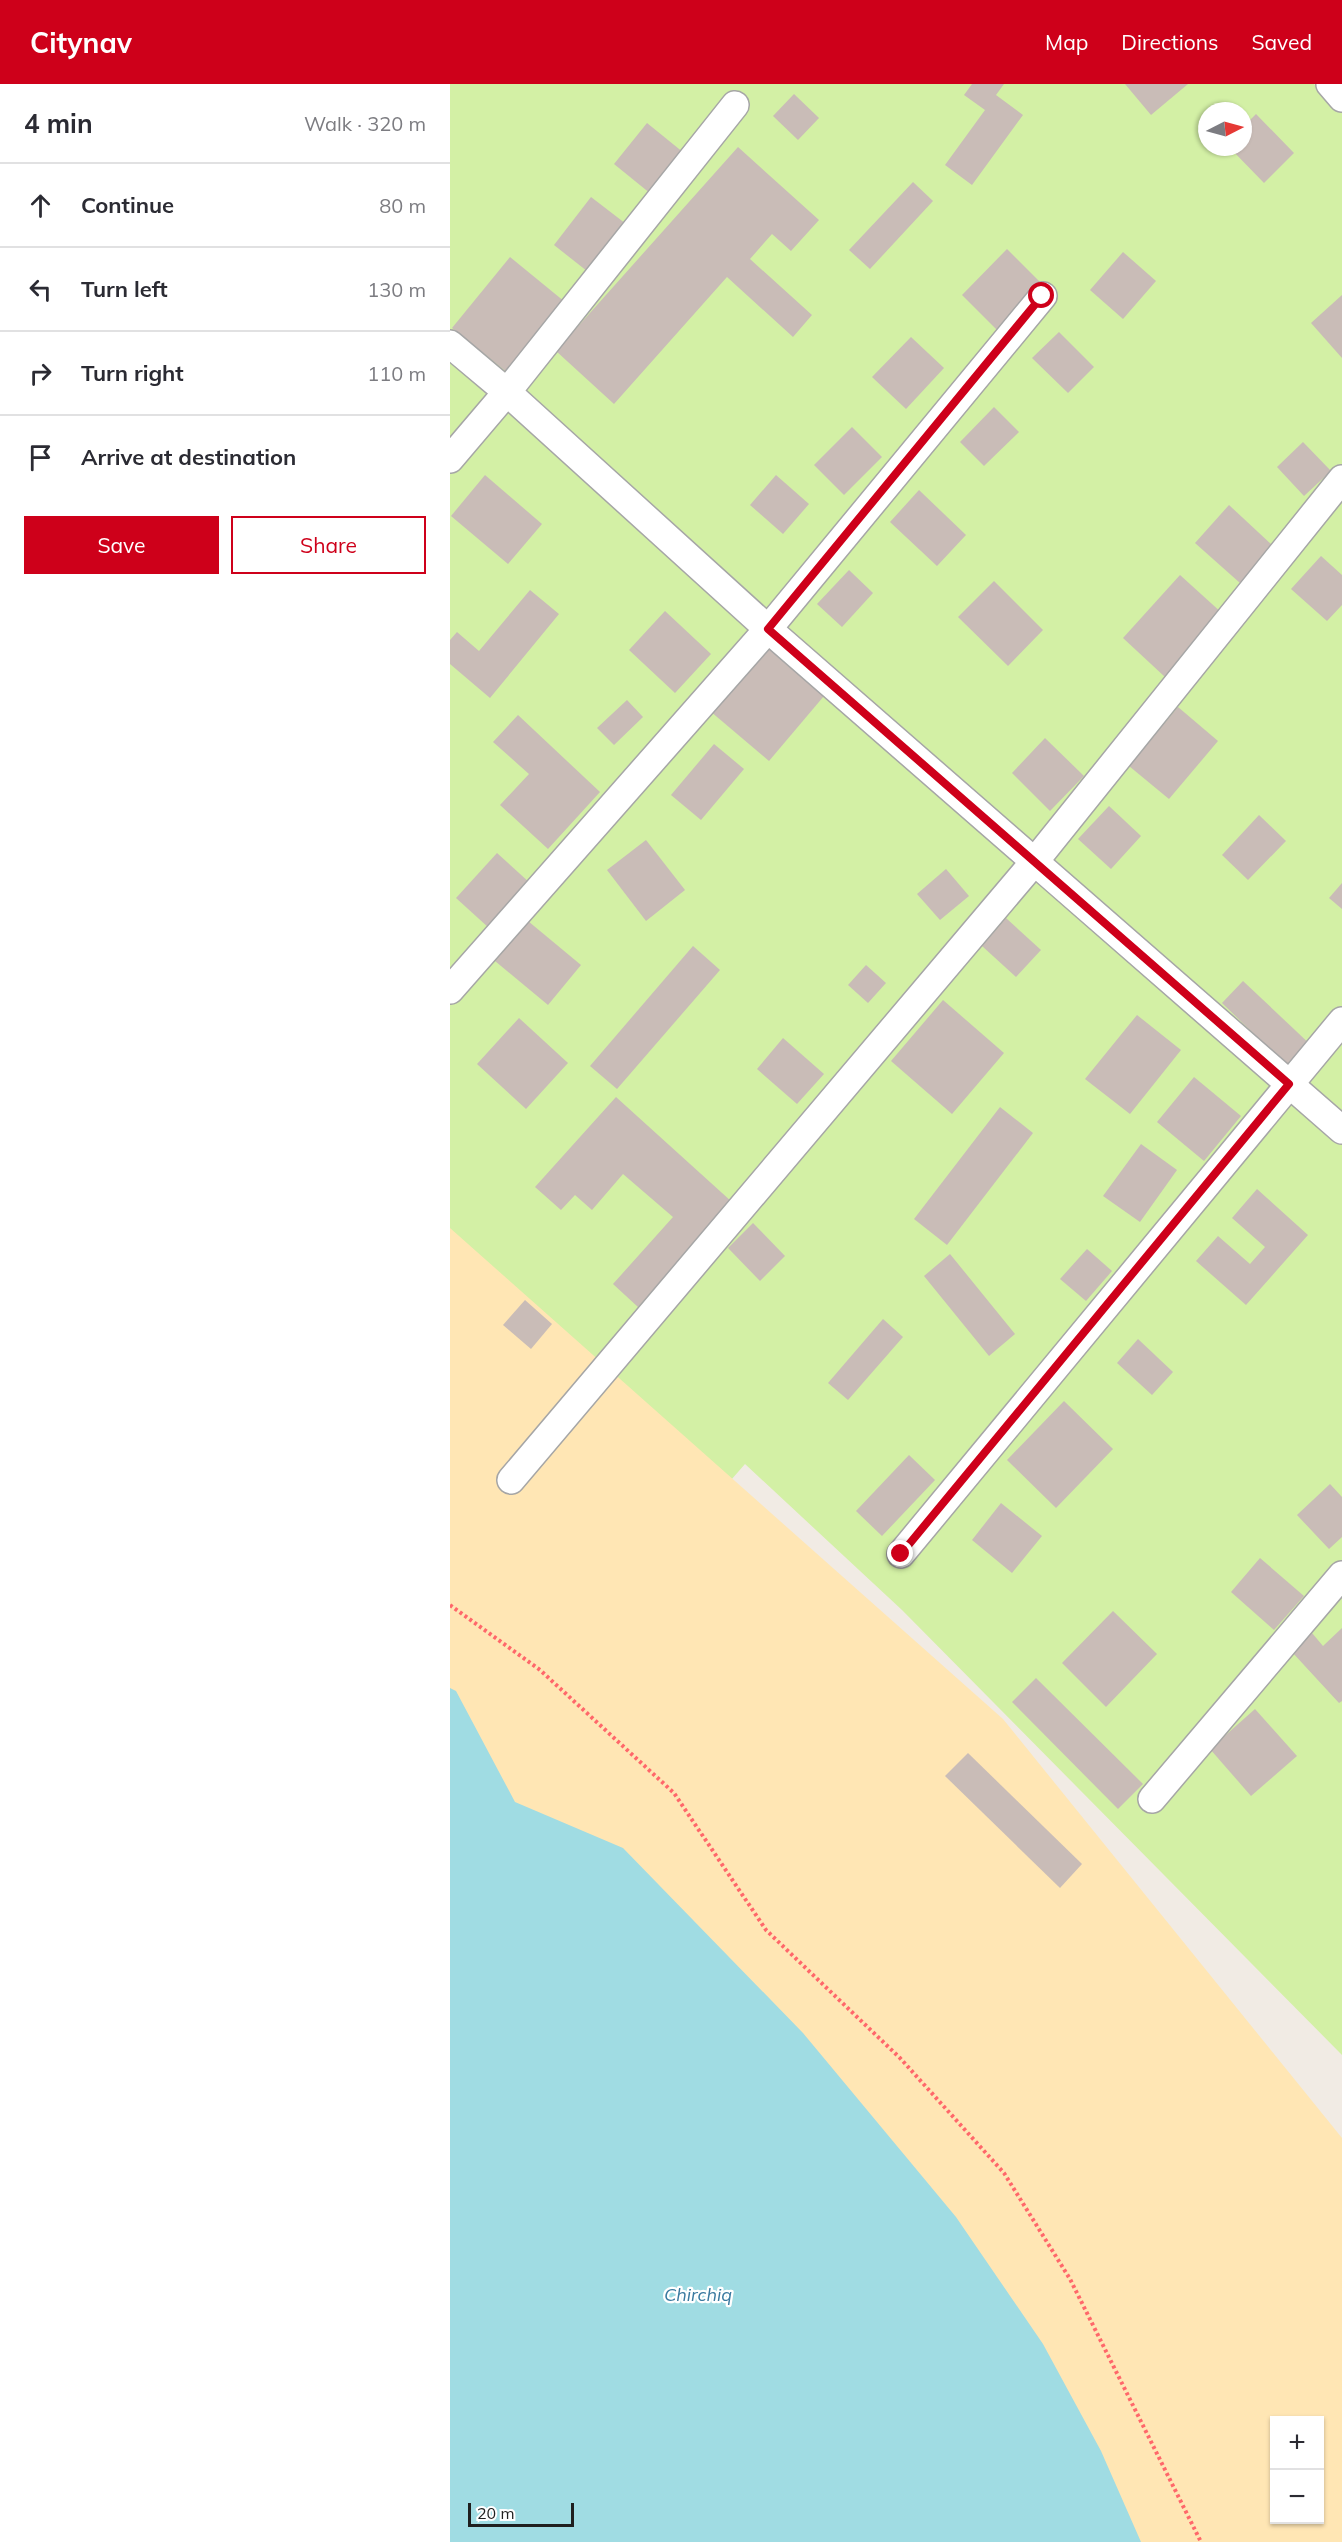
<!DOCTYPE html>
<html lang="en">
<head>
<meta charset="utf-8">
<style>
	:root { --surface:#fff; --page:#f2f2f3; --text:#2b2b33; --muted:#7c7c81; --line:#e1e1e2; --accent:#ce001a }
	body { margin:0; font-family:Mulish,sans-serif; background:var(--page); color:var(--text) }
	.controls { position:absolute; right:18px; bottom:18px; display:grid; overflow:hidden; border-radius:0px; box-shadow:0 2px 4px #0004 }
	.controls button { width:54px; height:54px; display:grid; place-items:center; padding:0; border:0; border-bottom:2px solid var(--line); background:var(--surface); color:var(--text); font:30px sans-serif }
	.compass { position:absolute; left:748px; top:18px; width:54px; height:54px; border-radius:50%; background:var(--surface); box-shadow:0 2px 4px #0004; rotate:84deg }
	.scale { position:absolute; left:18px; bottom:15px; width:106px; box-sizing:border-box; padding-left:6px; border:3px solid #1f1f1f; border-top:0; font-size:16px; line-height:21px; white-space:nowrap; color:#1f1f1f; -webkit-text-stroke:4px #fff; paint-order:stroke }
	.stop { position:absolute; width:18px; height:18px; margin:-14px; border:4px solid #ce001a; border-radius:50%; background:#fff }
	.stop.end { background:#ce001a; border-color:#fff; box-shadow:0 2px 6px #0008 }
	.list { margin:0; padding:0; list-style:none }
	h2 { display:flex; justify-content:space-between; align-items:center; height:78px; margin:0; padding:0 24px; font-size:26px }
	h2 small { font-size:20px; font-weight:400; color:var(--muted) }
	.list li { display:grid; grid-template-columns:39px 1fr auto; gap:18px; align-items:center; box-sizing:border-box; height:84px; padding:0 24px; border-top:2px solid var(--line) }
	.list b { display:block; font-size:22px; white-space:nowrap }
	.list em { font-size:20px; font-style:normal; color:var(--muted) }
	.actions { display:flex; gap:12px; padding:18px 24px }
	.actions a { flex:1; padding:14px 0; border:2px solid var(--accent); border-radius:0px; text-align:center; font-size:21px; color:var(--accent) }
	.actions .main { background:var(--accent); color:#fff }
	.icon { flex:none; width:33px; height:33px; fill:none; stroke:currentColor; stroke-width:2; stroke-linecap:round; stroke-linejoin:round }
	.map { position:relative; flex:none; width:892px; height:2458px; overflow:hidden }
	header { display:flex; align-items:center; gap:36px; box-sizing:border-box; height:84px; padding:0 30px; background:var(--accent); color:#fff }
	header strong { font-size:28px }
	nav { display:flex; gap:33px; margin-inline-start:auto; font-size:21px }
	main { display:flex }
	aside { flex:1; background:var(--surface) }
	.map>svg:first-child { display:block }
	.grass { fill:#d3f0a5; fill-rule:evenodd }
	.sand { fill:#ffe6b4; fill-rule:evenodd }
	.water { fill:#a0dce3 }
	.building { fill:#c9bcb7 }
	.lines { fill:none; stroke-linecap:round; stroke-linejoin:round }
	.street-casing { stroke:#a6a6a6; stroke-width:30 }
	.path { stroke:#ff676a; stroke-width:4; stroke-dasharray:3 3; stroke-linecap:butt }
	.street { stroke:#fff; stroke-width:27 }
	.route { stroke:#ce001a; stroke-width:8 }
	.labels { text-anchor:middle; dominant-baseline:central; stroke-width:4.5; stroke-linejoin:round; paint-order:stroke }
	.water-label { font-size:18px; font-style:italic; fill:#3a7aa0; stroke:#fff }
</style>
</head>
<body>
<header>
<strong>Citynav</strong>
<nav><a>Map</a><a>Directions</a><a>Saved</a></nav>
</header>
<main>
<aside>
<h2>4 min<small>Walk · 320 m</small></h2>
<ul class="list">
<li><svg class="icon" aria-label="ahead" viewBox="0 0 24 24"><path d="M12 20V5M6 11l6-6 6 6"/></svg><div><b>Continue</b></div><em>80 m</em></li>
<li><svg class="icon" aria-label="left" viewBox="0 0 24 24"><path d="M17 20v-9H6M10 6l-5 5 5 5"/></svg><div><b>Turn left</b></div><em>130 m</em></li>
<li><svg class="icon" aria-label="right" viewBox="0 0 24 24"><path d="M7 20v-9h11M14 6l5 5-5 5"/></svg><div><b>Turn right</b></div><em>110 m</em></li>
<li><svg class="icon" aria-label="arrive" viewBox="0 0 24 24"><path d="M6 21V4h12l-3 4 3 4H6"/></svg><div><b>Arrive at destination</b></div></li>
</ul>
<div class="actions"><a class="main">Save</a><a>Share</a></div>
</aside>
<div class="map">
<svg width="892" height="2458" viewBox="0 0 892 2458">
	<rect width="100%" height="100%" fill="#f1ebe4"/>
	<path class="grass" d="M0 0H864L892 28V1971L452 1526 295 1380 247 1435 0 1388ZM757 27H793V63H757Z"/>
	<path class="sand" d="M0 1144 553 1635 892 2054V2458H0ZM824 2336H870V2436H824Z"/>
	<path class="water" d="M0 1604 6 1607 65 1718 173 1764 353 1949 506 2133 593 2260 651 2367 691 2458H0Z"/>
	<g class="building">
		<path d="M522 0H554L546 11 573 31 522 101 495 81 535 26 514 11Z"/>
		<path d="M675 0H738L701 31Z"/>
		<path d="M344 10 369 34 348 56 323 32Z"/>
		<path d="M806 30 844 69 814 99 779 63H793V43Z"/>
		<path d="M197 39 234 69 201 110 164 80Z"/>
		<path d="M288 63 369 136 341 167 322 150 300 175 362 231 343 253 277 193 164 320 106 267Z"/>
		<path d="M463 98 483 117 420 185 399 166Z"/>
		<path d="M141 113 180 143 142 191 104 161Z"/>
		<path d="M557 165 592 200 547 246 512 211Z"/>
		<path d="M673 168 706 197 673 235 640 206Z"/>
		<path d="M60 173 115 218 58 289 2 244Z"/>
		<path d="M892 211V274L861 239Z"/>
		<path d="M609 248 644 283 618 309 582 274Z"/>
		<path d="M461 253 494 284 456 325 422 293Z"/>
		<path d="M544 323 569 348 534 382 510 358Z"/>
		<path d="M402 343 432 373 394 411 364 381Z"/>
		<path d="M853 358 881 387 854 412 827 383Z"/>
		<path d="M35 391 92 440 58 480 1 432Z"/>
		<path d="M326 391 359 420 333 450 300 421Z"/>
		<path d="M469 406 516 451 487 482 440 438Z"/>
		<path d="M779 421 823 462 790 499 745 459Z"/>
		<path d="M871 472 892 491V521L877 537 841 505Z"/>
		<path d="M399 486 423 509 392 543 367 520Z"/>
		<path d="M730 491 773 530 715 593 673 554Z"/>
		<path d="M544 497 593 546 558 582 508 533Z"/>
		<path d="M80 506 109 530 40 614 0 580V556L7 548 29 567Z"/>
		<path d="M215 527 261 570 225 609 179 566Z"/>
		<path d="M315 561 374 612 319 677 260 627Z"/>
		<path d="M177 616 193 633 164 661 147 644Z"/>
		<path d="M728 623 768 657 719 715 679 682Z"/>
		<path d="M68 631 150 708 98 765 50 721 79 690 43 658Z"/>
		<path d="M595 654 634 692 600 727 562 689Z"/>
		<path d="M264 660 294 685 251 736 221 711Z"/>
		<path d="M659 722 691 752 661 785 628 755Z"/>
		<path d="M809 731 836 757 798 796 772 771Z"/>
		<path d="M196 756 235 806 196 837 157 786Z"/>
		<path d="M47 769 80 799 39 844 6 814Z"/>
		<path d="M496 785 519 812 490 836 467 810Z"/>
		<path d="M892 799V825L879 814Z"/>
		<path d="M556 834 591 866 566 893 532 862Z"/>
		<path d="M78 837 131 881 98 921 45 877Z"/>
		<path d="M243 862 270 886 167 1005 140 982Z"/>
		<path d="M416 881 436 899 418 919 398 901Z"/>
		<path d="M793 897 864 964 842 987 772 919Z"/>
		<path d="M493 916 554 969 502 1030 441 977Z"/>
		<path d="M687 931 731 966 680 1030 635 995Z"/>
		<path d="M69 934 118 979 76 1025 27 980Z"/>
		<path d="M333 954 374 990 347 1020 307 985Z"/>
		<path d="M744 993 791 1032 754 1077 707 1038Z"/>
		<path d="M166 1013 282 1118 188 1223 163 1200 223 1133 173 1090 142 1126 125 1111 111 1126 85 1103Z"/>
		<path d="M550 1023 583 1049 497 1161 464 1135Z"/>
		<path d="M691 1060 727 1086 690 1138 653 1112Z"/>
		<path d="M807 1105 858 1151 796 1221 746 1177 768 1152 800 1180 815 1163 782 1134Z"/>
		<path d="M303 1139 335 1172 310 1197 278 1164Z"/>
		<path d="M637 1165 662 1187 636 1217 610 1195Z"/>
		<path d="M500 1170 565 1250 539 1272 474 1192Z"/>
		<path d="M75 1216 102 1240 81 1265 53 1241Z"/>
		<path d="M433 1235 453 1253 398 1316 378 1299Z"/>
		<path d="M688 1255 723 1288 702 1311 667 1279Z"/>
		<path d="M614 1317 663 1365 606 1424 557 1376Z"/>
		<path d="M459 1371 485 1396 432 1452 406 1427Z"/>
		<path d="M880 1400 892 1413V1453L879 1465 847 1431Z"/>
		<path d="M551 1419 592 1452 562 1489 522 1456Z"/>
		<path d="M810 1474 854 1512 824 1546 781 1508Z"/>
		<path d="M663 1527 707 1570 656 1623 612 1579Z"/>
		<path d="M892 1544V1617L889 1619 842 1568 862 1549 873 1562Z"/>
		<path d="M586 1594 693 1700 668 1725 562 1618Z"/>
		<path d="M805 1625 847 1672 801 1712 760 1665Z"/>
		<path d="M518 1669 632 1780 610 1804 495 1692Z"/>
	</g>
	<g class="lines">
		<defs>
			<g id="street">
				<path d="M880 0 892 14"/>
				<path d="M0 260 57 308 318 545 892 1046"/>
				<path d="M0 375 57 308 285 21"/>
				<path d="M0 906 318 545 593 212"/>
				<path d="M61 1396 585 777 892 395"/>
				<path d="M451 1470 892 937"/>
				<path d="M702 1715 892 1491"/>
			</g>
		</defs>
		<use href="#street" class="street-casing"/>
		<path class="path" d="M0 1521 90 1586 224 1709 316 1846 450 1974 554 2089 620 2195 751 2458"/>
		<use href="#street" class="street"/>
	</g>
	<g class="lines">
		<path class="route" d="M451 1470 839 1000 318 545 592 212"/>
	</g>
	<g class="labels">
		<g class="water-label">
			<text x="248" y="2210">Chirchiq</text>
		</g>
	</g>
</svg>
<div class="controls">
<button>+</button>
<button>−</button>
</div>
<svg class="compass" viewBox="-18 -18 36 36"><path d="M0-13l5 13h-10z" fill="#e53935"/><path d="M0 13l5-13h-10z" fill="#7c7c81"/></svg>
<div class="scale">20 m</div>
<div class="stop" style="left:592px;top:212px"></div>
<div class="stop end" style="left:451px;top:1470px"></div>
</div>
</main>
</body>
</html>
